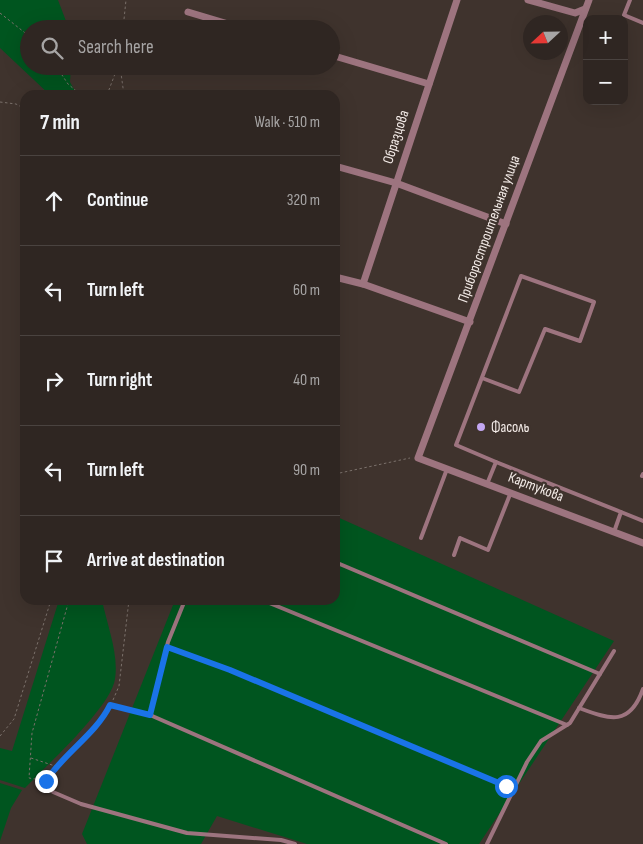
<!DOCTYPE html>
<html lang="en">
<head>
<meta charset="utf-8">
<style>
	:root { --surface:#2f2622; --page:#3b322f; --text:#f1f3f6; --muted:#a7a5a5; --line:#4a4340 }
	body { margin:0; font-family:"Sofia Sans Condensed",sans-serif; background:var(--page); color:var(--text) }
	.controls { position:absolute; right:15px; top:15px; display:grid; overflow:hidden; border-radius:10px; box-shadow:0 5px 20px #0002 }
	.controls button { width:45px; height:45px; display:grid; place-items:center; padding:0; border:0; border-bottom:1px solid var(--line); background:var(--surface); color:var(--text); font:25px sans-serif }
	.compass { position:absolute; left:523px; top:15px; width:45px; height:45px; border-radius:50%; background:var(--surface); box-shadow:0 5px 20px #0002; rotate:248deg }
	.stop { position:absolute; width:15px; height:15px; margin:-11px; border:4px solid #1a73e8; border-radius:50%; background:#fff }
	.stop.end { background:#1a73e8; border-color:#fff; box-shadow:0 1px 5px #0008 }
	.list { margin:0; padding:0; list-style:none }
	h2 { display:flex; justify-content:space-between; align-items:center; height:65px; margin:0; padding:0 20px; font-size:21px }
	h2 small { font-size:16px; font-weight:400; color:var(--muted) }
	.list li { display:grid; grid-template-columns:32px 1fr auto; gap:15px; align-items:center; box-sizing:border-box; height:90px; padding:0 20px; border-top:1px solid var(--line) }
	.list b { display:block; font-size:19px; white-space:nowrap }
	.list em { font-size:16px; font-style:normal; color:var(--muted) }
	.icon { flex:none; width:28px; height:28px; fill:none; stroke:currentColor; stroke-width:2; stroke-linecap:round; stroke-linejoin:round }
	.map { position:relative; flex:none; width:643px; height:844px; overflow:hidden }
	.search { position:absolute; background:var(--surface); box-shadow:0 5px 20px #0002; left:20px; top:20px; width:320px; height:55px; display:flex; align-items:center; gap:12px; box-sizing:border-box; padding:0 18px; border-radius:28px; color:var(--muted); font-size:19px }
	.panel { position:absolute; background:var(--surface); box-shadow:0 5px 20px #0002; left:20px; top:90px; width:320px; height:515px; border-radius:15px }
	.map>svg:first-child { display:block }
	.green { fill:#00551f }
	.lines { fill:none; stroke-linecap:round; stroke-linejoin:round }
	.path { stroke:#7b716b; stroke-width:1; stroke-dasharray:2.5 2.5; stroke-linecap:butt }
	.service { stroke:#9d747f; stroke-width:4 }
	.minor { stroke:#9d747f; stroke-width:7 }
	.route { stroke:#1a73e8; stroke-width:6 }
	.poi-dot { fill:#c3a7f2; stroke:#3f332d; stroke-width:2 }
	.labels { text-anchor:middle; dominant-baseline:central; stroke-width:4.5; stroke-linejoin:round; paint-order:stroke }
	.street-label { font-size:15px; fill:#f4ece8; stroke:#3f332d }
	.poi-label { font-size:15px; fill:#f4ece8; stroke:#3f332d; text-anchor:start }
</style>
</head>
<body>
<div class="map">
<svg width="643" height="844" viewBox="0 0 643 844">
	<rect width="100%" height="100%" fill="#3f332d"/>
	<g class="green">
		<path d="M0 0H58L69 29H29V66H71L70 82 77 95H50L0 48Z"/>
		<path d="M335 516 614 641 479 844H307L217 816 201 844H87L82 834 175 600H335Z"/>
		<path d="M59 600H102C107 625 119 654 115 679 111 707 47 765 25 788L0 780V748L12 751Z"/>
		<path d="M0 783 22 790 11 808 0 841Z"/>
	</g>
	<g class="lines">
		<g class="path">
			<path d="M0 13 29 36"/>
			<path d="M123 29 126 0"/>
			<path d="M56 66 68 84 81 95"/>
			<path d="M120 66 124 95"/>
			<path d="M107 95 118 66"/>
			<path d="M0 102 16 104 25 109"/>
			<path d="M335 474 410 458"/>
			<path d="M113 700 119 686 129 600"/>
			<path d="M0 736 14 719 51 600"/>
			<path d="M31 758 55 766"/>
			<path d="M50 776 56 766 105 716 108 710"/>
			<path d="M41 780 29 778 32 733 69 600"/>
		</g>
		<g class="service">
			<path d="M630 0 624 15 643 23"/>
			<path d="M482 378 519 392 545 329 580 341 594 302 521 276 456 445 496 462 487 484"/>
			<path d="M496 462 621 512 614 532"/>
			<path d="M642 476 643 474"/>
			<path d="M621 512 643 521"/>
			<path d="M421 538 447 469"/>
			<path d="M454 555 460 538 488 550 511 492"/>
			<path d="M335 562 600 674"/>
			<path d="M262 600 567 725"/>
			<path d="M167 647 230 670 513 789"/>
			<path d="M110 705 150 715 168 642 185 600"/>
			<path d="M579 708C611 720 630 726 643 689"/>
			<path d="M150 715 446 844"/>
			<path d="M46 781 53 792 81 804 187 833 281 840 295 844"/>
			<path d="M487 844 527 762 541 741 570 723 614 651"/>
		</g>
		<g class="minor">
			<path d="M528 0 575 13 585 9"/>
			<path d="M589 0 418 458 643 543"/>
			<path d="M188 12 245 29"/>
			<path d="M331 55 429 84"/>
			<path d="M335 166 396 183 506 224"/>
			<path d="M335 277 363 284 470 322"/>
			<path d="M363 284 457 0"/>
		</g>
	</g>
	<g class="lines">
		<path class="route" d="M46 781C64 753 96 734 110 705L150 715 167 647 230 670 506 786"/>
	</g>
	<circle class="poi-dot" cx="481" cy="427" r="5"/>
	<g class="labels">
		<g class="street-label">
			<text transform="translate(396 137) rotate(-72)">Образцова</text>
			<text transform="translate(489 229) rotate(-70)">Приборостроительная улица</text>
			<text transform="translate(536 487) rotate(21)">Картукова</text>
		</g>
		<g class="poi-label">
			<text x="491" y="427">Фасоль</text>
		</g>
	</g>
</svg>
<div class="controls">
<button>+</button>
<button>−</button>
</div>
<svg class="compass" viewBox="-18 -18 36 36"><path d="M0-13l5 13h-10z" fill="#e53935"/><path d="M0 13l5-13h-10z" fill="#a7a5a5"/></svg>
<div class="stop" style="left:506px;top:786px"></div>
<div class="stop end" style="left:46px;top:781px"></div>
<div class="search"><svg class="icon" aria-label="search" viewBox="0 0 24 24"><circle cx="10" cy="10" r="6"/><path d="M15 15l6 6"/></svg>Search here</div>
<section class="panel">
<h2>7 min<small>Walk · 510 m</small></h2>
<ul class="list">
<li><svg class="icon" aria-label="ahead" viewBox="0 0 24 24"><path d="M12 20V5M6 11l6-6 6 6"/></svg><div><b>Continue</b></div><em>320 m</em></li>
<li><svg class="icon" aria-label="left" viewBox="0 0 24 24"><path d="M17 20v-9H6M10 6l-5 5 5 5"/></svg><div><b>Turn left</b></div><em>60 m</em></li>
<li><svg class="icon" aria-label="right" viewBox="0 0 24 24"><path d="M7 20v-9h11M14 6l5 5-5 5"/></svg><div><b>Turn right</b></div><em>40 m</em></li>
<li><svg class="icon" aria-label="left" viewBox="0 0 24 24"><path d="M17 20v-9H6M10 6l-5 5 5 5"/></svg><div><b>Turn left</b></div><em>90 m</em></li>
<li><svg class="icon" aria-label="arrive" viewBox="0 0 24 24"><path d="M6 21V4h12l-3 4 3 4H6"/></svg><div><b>Arrive at destination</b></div></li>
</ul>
</section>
</div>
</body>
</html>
